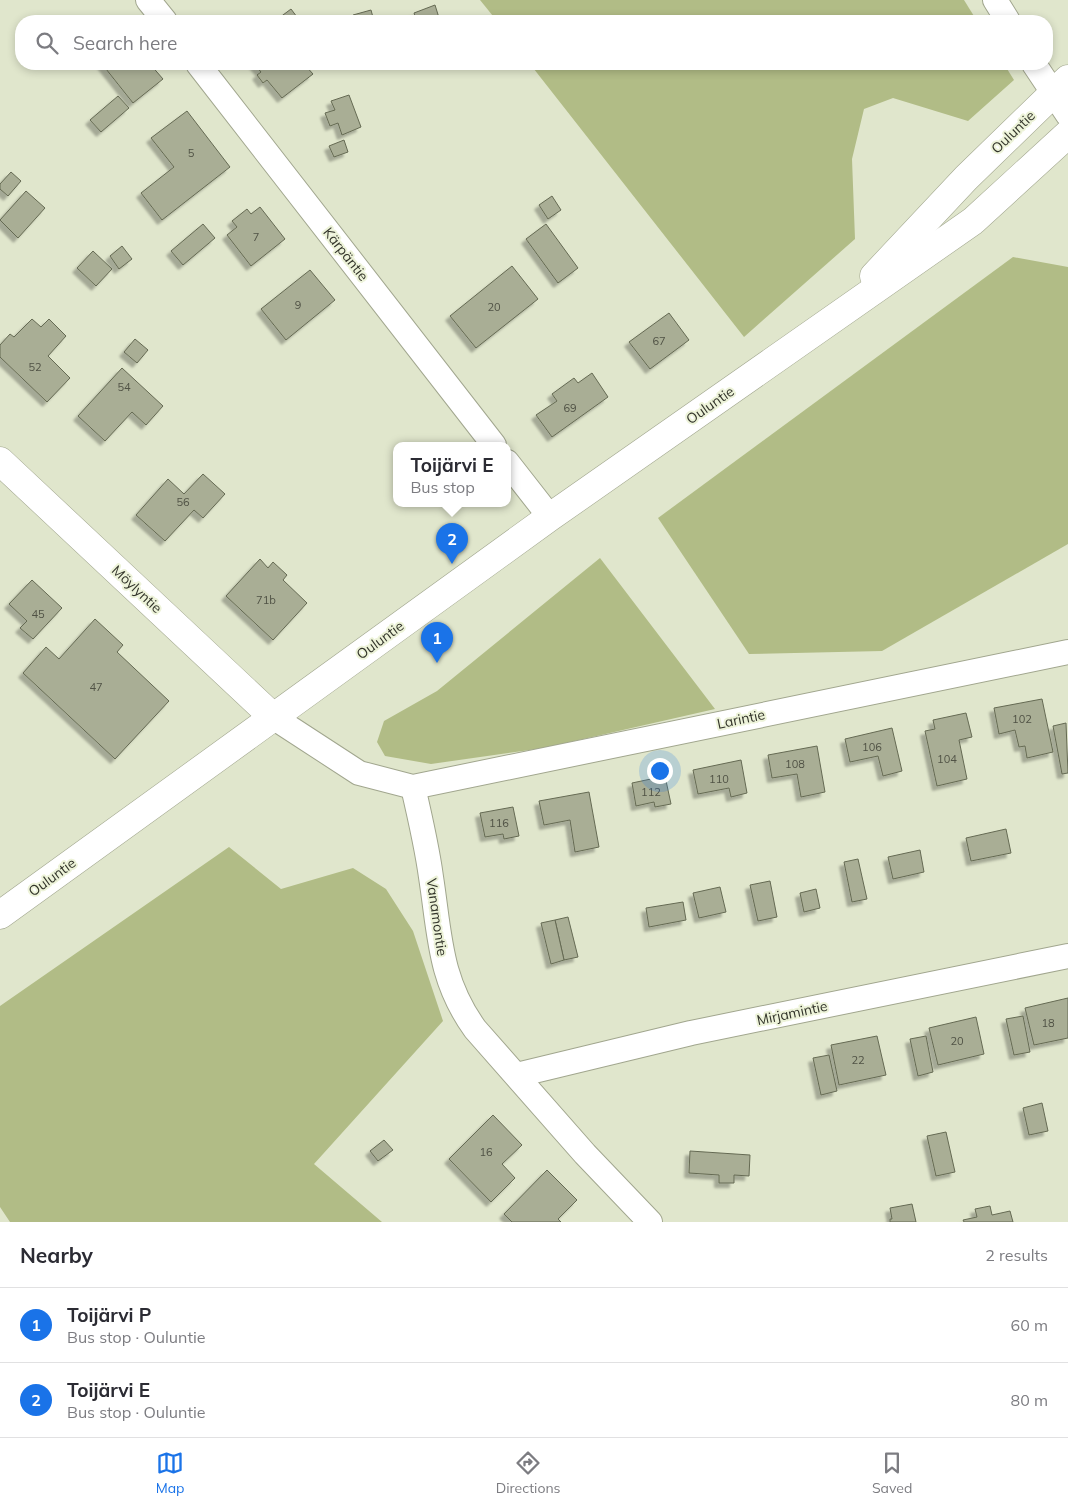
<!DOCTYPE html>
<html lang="en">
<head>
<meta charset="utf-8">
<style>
	:root { --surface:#fff; --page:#f2f2f3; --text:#2b2b33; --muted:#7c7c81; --line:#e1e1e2; --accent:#1a73e8 }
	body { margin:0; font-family:Mulish,sans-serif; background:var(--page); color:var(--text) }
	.you { position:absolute; left:659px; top:770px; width:18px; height:18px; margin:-12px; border:4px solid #fff; border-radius:50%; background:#1a73e8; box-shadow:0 0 0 8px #1a73e833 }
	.badge { display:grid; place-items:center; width:32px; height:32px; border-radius:50%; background:var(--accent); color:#fff; font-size:16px; font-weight:700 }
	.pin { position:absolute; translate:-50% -41px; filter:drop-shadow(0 1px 2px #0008) }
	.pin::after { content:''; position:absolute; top:26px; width:18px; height:15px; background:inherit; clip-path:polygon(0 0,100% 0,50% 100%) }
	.popup { position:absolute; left:393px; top:442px; width:118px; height:65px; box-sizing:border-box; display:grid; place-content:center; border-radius:10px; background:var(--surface); filter:drop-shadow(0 1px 4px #0005); font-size:16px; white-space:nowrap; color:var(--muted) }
	.popup b { font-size:19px; color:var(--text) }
	.popup::after { content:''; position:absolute; left:50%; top:100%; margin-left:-10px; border:10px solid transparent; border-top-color:var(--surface) }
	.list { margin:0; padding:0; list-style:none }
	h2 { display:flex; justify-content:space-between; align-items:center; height:65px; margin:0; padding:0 20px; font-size:21px }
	h2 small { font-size:16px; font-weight:400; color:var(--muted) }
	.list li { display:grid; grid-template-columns:32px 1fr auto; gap:15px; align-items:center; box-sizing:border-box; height:75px; padding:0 20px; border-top:1px solid var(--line) }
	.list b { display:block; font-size:19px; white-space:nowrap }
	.list p { margin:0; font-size:16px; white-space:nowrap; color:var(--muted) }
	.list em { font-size:16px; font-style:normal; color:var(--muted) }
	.icon { flex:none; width:28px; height:28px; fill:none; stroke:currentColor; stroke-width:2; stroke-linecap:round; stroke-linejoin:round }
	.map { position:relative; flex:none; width:1068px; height:1222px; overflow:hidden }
	.search { position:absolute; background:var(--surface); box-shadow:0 2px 8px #0003; left:15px; right:15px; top:15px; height:55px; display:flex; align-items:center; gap:12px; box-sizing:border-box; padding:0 18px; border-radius:20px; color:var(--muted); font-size:19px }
	.sheet { height:215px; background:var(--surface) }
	nav { display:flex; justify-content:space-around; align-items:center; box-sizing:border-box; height:70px; border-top:1px solid var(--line); background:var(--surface); font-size:14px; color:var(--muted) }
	nav a { display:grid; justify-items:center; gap:2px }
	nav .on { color:var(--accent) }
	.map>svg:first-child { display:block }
	.green { fill:#b1bc86 }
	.building { fill:#a9ae95; stroke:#656a53; filter:url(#shadow) }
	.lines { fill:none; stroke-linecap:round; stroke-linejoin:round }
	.minor-casing { stroke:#a1a68e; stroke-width:26 }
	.tertiary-casing { stroke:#a1a68e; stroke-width:29 }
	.secondary-casing { stroke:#a1a68e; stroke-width:29 }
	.minor { stroke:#fff; stroke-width:24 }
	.tertiary { stroke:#fff; stroke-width:28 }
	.secondary { stroke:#fff; stroke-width:28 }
	.labels { text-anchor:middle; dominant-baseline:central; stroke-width:4; stroke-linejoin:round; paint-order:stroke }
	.number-label { font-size:11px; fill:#505245 }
	.street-label { font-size:14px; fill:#32342a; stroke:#edf3d9 }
</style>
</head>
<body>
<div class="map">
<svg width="1068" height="1222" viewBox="0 0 1068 1222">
	<defs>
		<filter id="shadow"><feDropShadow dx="-4.5" dy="4.5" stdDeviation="1" flood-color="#0004"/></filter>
	</defs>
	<rect width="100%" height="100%" fill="#e0e6cc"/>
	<g class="green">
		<path d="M480 0H964L977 21H497Z"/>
		<path d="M530 64H1004L1014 80 968 121 893 98 864 109 852 159 855 239 744 337Z"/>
		<path d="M1013 257 1068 267V544L882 651 749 654 658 518Z"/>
		<path d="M600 558 715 709 544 748 431 764 385 756 377 742 384 721 437 691Z"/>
		<path d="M229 847 281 889 353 868 386 889 413 931 443 1021 314 1164 382 1222H10L0 1207V1006Z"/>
	</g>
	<g class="building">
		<path d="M435 5 440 21H417L414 13Z"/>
		<path d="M291 9 300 21H275Z"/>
		<path d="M371 10 374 21H354L353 15Z"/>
		<path d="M102 64H150L163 79 133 103Z"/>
		<path d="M254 64H304L313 74 282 98 267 80 263 83 257 75 261 72Z"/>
		<path d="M349 95 361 127 342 135 338 123 330 126 325 113 335 110 331 101Z"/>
		<path d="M118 96 129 108 101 132 90 120Z"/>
		<path d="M187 111 230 167 162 220 141 193 174 167 151 138Z"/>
		<path d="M344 140 348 152 334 157 329 146Z"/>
		<path d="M11 172 21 181 8 196 0 189V184Z"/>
		<path d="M26 191 45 208 18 238 0 220Z"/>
		<path d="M552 196 561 210 548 219 539 205Z"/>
		<path d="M260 207 285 239 251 266 227 235 237 227 232 221 247 209 251 214Z"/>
		<path d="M203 224 215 238 183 265 171 251Z"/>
		<path d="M546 224 578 268 558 283 526 239Z"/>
		<path d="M122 246 132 259 119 269 110 256Z"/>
		<path d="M93 251 112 269 96 286 77 268Z"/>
		<path d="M512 266 538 299 476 348 450 316Z"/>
		<path d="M310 270 335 300 286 340 261 309Z"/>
		<path d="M669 313 689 340 650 369 629 342Z"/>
		<path d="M32 319 41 327 49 319 66 336 48 356 70 378 47 402 0 357V345L10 334 14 337Z"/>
		<path d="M135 339 148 350 137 363 124 352Z"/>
		<path d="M122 368 163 406 146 425 132 412 105 441 78 416Z"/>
		<path d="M592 373 608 397 552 437 536 415 557 401 552 394 574 378 578 383Z"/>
		<path d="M203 474 225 494 203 518 194 510 165 541 136 515 168 479 184 494Z"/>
		<path d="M260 559 268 568 273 562 287 575 283 580 307 603 273 640 226 596Z"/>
		<path d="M32 580 62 608 33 639 20 628 27 621 9 604Z"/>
		<path d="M95 619 123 645 117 652 169 701 115 759 23 673 46 647 59 659Z"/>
		<path d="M1042 699 1053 752 1027 758 1025 746 1019 747 1015 730 999 734 994 708Z"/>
		<path d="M966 713 972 737 959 740 967 779 937 786 925 731 935 729 933 720Z"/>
		<path d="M1066 723 1068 773 1062 774 1053 726Z"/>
		<path d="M892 728 902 771 883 776 878 756 850 762 845 739Z"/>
		<path d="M817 746 825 792 801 797 797 774 772 778 768 755Z"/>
		<path d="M741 760 747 793 731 797 729 788 698 794 693 770Z"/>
		<path d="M665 776 671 804 655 807 654 802 636 806 632 783Z"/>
		<path d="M589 792 599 847 575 852 570 820 544 825 539 801Z"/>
		<path d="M513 807 519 836 504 839 503 834 485 837 480 813Z"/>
		<path d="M1006 829 1011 853 971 861 966 838Z"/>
		<path d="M920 850 924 872 893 879 888 857Z"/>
		<path d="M858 859 867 899 852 902 844 862Z"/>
		<path d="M770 881 777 917 758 921 750 885Z"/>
		<path d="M720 887 726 912 699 918 693 893Z"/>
		<path d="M816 889 820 908 804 912 800 893Z"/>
		<path d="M683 902 686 920 649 927 646 908Z"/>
		<path d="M568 917 578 957 564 960 555 920Z"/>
		<path d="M555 920 564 960 551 964 541 923Z"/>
		<path d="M1068 998V1038L1034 1045 1025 1008Z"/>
		<path d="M1023 1016 1030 1052 1014 1055 1006 1019Z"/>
		<path d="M976 1017 984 1054 938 1065 929 1028Z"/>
		<path d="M877 1036 886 1075 839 1085 831 1045Z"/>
		<path d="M926 1036 933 1072 918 1076 910 1039Z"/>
		<path d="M829 1055 837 1091 821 1095 813 1058Z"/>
		<path d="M1042 1103 1048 1131 1029 1135 1023 1108Z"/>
		<path d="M493 1115 522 1145 502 1164 515 1178 491 1202 449 1159Z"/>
		<path d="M946 1132 955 1172 936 1176 927 1136Z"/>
		<path d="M384 1140 393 1150 378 1161 370 1151Z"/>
		<path d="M690 1151 750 1155 749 1176 734 1175V1183H719V1175L689 1173Z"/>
		<path d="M547 1170 577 1200 558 1219 561 1222H512L504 1214Z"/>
		<path d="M912 1204 916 1222H890V1219H892L890 1208Z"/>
		<path d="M990 1206 992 1215 1010 1211 1013 1222H964L963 1220 977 1217 975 1209Z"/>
	</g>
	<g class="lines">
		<defs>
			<g id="minor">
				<path d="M148 0 165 21"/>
				<path d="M995 0 1008 21"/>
				<path d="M198 64 494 445"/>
				<path d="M1034 64 1068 115"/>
				<path d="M507 462 550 517"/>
				<path d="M273 717 359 773 413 787 1068 652"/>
				<path d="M413 787C420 817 427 847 431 877 440 935 439 979 475 1029L585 1154 650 1222"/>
				<path d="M517 1075 691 1033 1068 956"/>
			</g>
			<path id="tertiary" d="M0 461 273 717"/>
			<g id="secondary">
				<path d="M874 276 966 178 1068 79"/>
				<path d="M0 915 550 517 973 221 1068 134"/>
			</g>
		</defs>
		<use href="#minor" class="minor-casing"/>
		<use href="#tertiary" class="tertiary-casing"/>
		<use href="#secondary" class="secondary-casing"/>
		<use href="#minor" class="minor"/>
		<use href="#tertiary" class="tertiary"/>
		<use href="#secondary" class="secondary"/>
	</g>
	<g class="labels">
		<g class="number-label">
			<text x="191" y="153">5</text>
			<text x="256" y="237">7</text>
			<text x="298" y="305">9</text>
			<text x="494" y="307">20</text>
			<text x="659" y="341">67</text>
			<text x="35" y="367">52</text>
			<text x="124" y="387">54</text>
			<text x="570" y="408">69</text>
			<text x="183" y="502">56</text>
			<text x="266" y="600">71b</text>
			<text x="38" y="614">45</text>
			<text x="96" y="687">47</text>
			<text x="1022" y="719">102</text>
			<text x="872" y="747">106</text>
			<text x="947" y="759">104</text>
			<text x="795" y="764">108</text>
			<text x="719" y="779">110</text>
			<text x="651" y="792">112</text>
			<text x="499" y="823">116</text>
			<text x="1048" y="1023">18</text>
			<text x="957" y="1041">20</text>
			<text x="858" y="1060">22</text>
			<text x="486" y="1152">16</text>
		</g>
		<g class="street-label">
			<text transform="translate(1013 132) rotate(-44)">Ouluntie</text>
			<text transform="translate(346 254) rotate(52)">Kärpäntie</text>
			<text transform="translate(710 405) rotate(-35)">Ouluntie</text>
			<text transform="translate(137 589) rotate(43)">Möylyntie</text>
			<text transform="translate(380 640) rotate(-36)">Ouluntie</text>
			<text transform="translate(741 719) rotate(-12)">Larintie</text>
			<text transform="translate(52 877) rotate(-36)">Ouluntie</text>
			<text transform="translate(437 917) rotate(82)">Vanamontie</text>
			<text transform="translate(792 1013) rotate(-12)">Mirjamintie</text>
		</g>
	</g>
</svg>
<div class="you"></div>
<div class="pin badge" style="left:437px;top:663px">1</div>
<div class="pin badge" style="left:452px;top:564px">2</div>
<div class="popup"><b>Toijärvi E</b>Bus stop</div>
<div class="search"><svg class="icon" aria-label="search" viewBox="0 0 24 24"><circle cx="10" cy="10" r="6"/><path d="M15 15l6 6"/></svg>Search here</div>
</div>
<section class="sheet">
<h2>Nearby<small>2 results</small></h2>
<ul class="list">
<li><span class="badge">1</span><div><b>Toijärvi P</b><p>Bus stop · Ouluntie</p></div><em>60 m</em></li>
<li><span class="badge">2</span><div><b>Toijärvi E</b><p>Bus stop · Ouluntie</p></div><em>80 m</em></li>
</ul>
</section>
<nav>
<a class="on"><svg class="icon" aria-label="map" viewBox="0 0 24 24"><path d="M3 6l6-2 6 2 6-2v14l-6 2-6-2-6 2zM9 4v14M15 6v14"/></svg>Map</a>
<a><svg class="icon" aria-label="directions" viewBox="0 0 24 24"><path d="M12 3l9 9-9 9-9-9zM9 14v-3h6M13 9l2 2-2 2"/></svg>Directions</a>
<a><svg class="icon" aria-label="saved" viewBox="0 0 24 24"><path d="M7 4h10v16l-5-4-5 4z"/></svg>Saved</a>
</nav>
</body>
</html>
